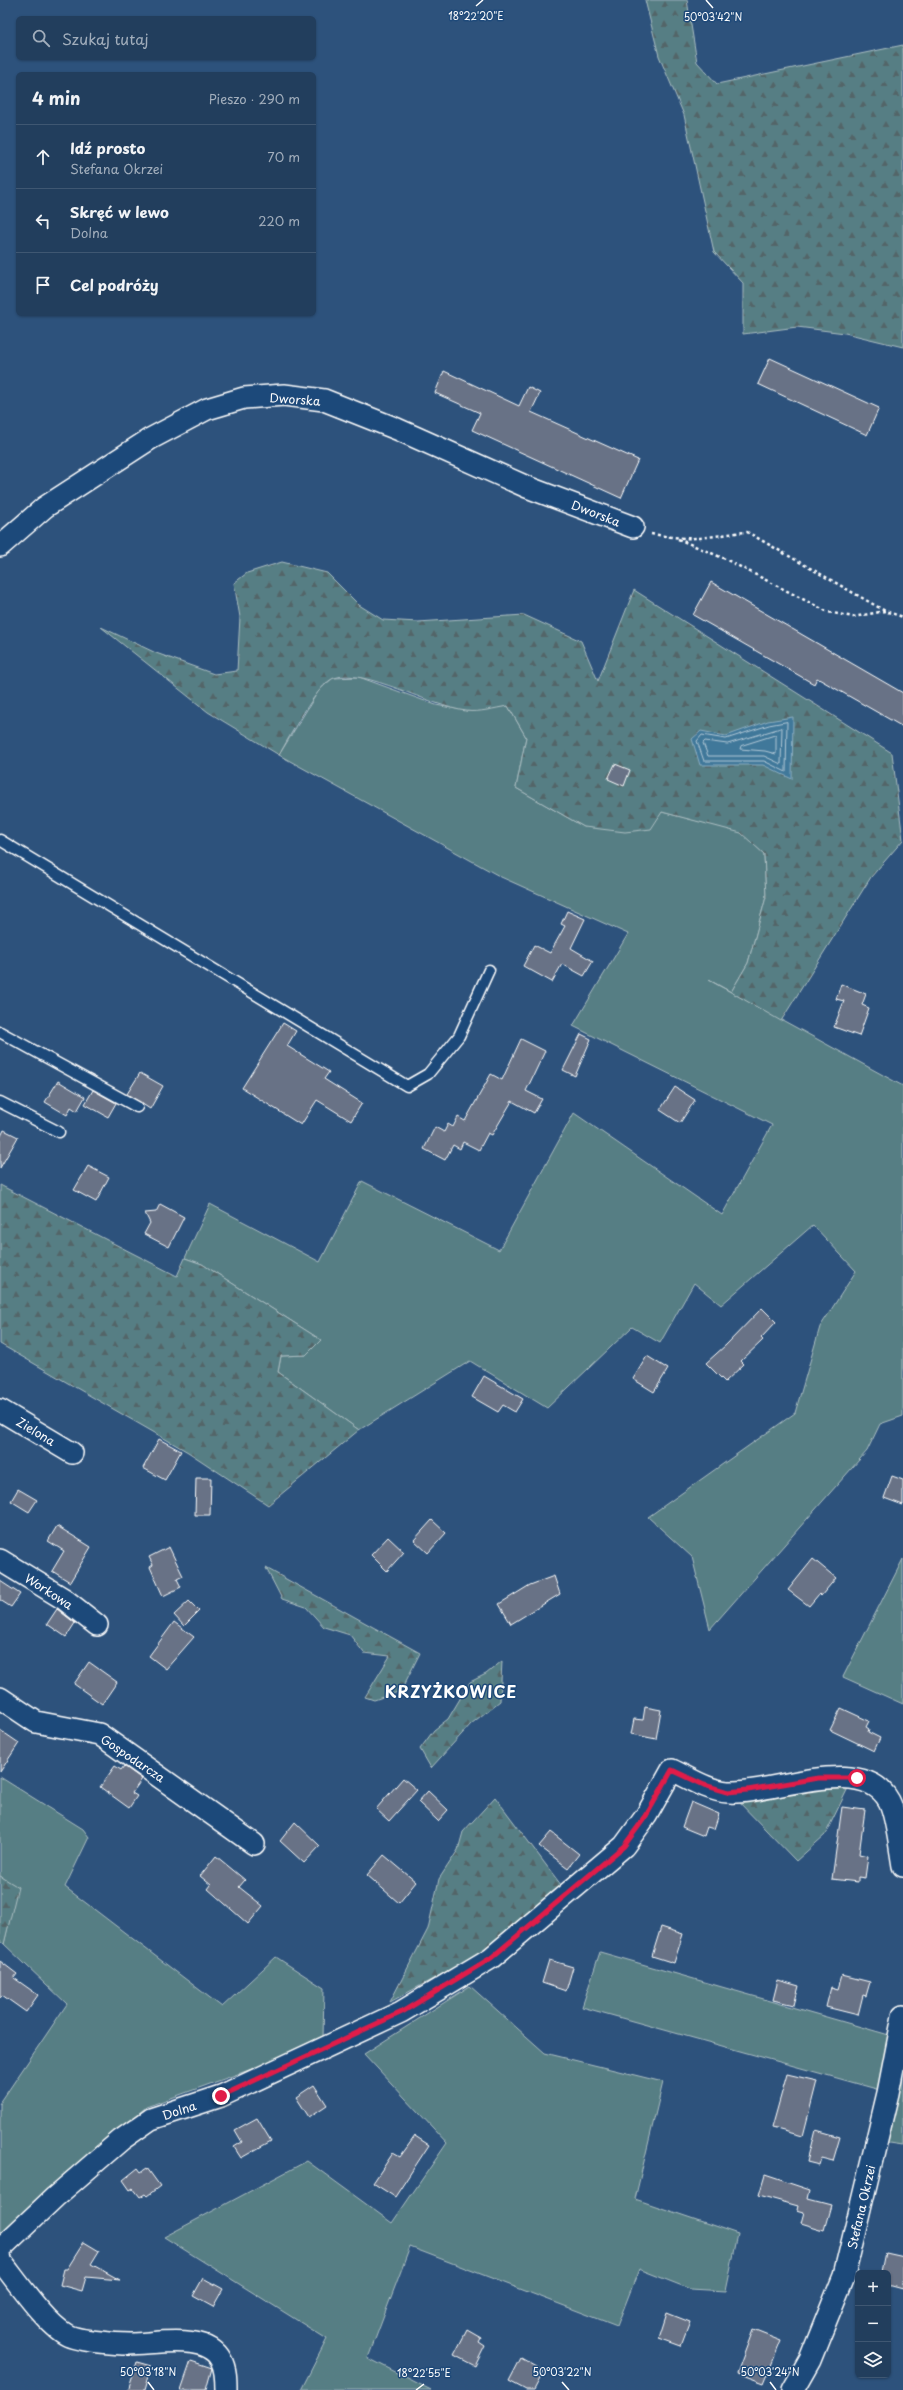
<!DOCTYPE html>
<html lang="pl">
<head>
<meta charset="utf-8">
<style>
	:root { --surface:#223e5d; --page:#2e4966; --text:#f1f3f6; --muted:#a2aebc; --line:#3f5772 }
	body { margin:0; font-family:"Playpen Sans",sans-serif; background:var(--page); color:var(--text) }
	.controls { position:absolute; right:12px; bottom:12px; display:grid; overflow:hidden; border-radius:6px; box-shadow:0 1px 3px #0004 }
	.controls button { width:36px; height:36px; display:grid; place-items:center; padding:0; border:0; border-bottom:1px solid var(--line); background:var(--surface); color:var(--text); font:20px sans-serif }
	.stop { position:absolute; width:12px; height:12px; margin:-9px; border:3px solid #e11d48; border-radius:50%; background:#fff }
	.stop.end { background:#e11d48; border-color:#fff; box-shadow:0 1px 4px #0008 }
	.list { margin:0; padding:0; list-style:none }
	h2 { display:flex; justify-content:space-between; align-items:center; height:52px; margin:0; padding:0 16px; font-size:17px }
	h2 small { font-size:13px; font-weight:400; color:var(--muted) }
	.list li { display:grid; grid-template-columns:26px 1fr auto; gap:12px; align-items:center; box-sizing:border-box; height:64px; padding:0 16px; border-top:1px solid var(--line) }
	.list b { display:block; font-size:15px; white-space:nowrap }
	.list p { margin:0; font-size:13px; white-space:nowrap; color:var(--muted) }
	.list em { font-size:13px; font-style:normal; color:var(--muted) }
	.icon { flex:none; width:22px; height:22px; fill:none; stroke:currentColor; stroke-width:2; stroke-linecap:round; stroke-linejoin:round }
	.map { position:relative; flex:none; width:903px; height:2390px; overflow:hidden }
	.search { position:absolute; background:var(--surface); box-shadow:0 1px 3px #0004; left:16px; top:16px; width:300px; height:44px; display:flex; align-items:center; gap:10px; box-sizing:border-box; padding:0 14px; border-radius:6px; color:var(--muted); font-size:15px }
	.panel { position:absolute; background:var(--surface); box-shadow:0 1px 3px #0004; left:16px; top:72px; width:300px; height:244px; border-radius:6px }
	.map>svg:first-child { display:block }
	.green { fill:#577e84; stroke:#abbec2 }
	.forest { fill:url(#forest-firs); stroke:#abbec2 }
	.water { fill:#40789a; stroke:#8caec2 }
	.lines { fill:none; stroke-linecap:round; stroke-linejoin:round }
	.shore { stroke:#b3c9d7; stroke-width:1 }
	.building { fill:#677286; stroke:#fff }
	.lane-casing { stroke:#fff; stroke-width:13 }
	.street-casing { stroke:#fff; stroke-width:24 }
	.path { stroke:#fff; stroke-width:2.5; stroke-dasharray:3 3; stroke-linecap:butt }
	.lane { stroke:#1f4a7a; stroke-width:10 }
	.street { stroke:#1f4a7a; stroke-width:21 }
	.route { stroke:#e11d48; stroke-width:5 }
	.ticks { fill:none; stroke:#fff; stroke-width:1.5 }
	.labels { text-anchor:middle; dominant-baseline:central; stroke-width:3; stroke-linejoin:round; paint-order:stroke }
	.street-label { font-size:12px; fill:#fff; stroke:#1f4a7a }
	.district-label { font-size:16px; font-weight:bold; letter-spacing:1px; fill:#fff; stroke:#1f4a7a }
	.ticks-label { font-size:10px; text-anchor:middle; fill:#fff; stroke:#1f4a7a; stroke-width:3; stroke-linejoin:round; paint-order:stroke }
</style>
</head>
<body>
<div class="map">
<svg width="903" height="2390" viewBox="0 0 903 2390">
	<defs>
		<pattern id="forest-firs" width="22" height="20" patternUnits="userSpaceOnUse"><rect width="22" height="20" fill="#577e84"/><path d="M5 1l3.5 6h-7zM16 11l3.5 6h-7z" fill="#526568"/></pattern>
	</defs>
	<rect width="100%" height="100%" fill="#2d527c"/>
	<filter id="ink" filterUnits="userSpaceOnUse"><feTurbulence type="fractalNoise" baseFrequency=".025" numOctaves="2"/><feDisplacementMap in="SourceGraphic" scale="8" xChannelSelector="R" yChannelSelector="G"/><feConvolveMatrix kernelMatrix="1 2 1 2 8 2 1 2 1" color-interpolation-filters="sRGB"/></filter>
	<g filter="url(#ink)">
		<g class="green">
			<path d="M359 677 436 705 467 711 508 706 526 737 516 788 584 827 662 812 741 832 764 854 766 897 748 963 731 992 709 980 903 1086V1416L880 1424 867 1451 710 1629 692 1557 648 1517 795 1413 820 1327 856 1271 813 1225 721 1305 694 1283 660 1343 632 1327 547 1408 470 1361 359 1430 278 1372 281 1356 306 1355 321 1340 202 1264 185 1258 210 1204 320 1262 362 1181 499 1250 574 1113 722 1215 772 1125 573 1026 628 934 501 877 279 755 319 690 333 678Z"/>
			<path d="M903 1559V1704L843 1677Z"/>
			<path d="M0 1777 83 1829 89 1837 65 1887 222 2007 276 1957 324 1988 323 2039 260 2066 146 2107 0 2239V2103L67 2004 4 1944 17 1887 0 1876Z"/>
			<path d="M600 1952 889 2035 880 2090 582 2007Z"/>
			<path d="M470 1986 545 2053 663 2082 635 2199 738 2234 726 2291 690 2289 639 2269 617 2326 410 2247 368 2358 431 2390H301L327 2339 164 2237 307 2161 392 2223 447 2143 364 2054Z"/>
			<path d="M903 2070V2145L883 2142Z"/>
		</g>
		<g class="forest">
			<path d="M645 0H687L697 62 717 84 903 45V347L845 333 797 327 743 334V283L714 252 684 115 659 56Z"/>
			<path d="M282 562 327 573 359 605 383 620 418 622 524 615 581 641 598 681 634 590 892 753 903 840 871 877 781 1021 731 992 748 963 766 897 764 854 741 833 662 812 651 829 625 832 584 827 516 788 526 737 508 706C495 708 479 713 466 711 431 707 364 667 334 678 317 684 289 738 279 755L208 712 101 627 156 653 214 674 237 671 240 617 234 583 247 573Z"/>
			<path d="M0 1185 177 1276 185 1258 202 1264 321 1340 306 1355 281 1356 278 1372 359 1430 268 1505 188 1452 0 1344Z"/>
			<path d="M266 1568 420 1653 401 1691 374 1700 365 1697 390 1656 364 1653 350 1635 324 1627 306 1607 282 1599Z"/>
			<path d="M502 1661 500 1701 471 1724 431 1768 420 1749 434 1730 448 1719 470 1682 486 1674Z"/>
			<path d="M849 1786 825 1835 796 1861 736 1799Z"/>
			<path d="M495 1797 561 1885 485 1951 390 2002 428 1929 439 1879 458 1850 463 1832Z"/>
			<path d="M0 1876 18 1887 4 1944 0 1940Z"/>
		</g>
		<path class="water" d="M793 717 792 779 763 765H700L692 739 701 731 726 736 768 721Z"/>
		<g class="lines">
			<g class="shore">
				<path d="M787 722 786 772 764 761H704L697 741 702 735 726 739 769 725Z"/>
				<path d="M782 728 781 764 764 756H708L703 743 705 741 727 744Z"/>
				<path d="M776 735V754L765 751 740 749 741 746Z"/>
			</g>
		</g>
		<g class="building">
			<path d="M770 358 879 408 867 435 758 384Z"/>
			<path d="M444 371 519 406 528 387 540 393 531 412 638 460 621 498 472 430 480 413 435 393Z"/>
			<path d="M711 582 903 693V727L817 678 814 684 693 615Z"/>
			<path d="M615 764 630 770 624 786 608 779Z"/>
			<path d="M567 911 585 919 571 948 593 961 584 976 562 964 552 982 523 966 534 945 550 953 565 926 561 924Z"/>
			<path d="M841 984 866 994 862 1005 869 1008 859 1036 834 1027 844 1001 836 999Z"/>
			<path d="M283 1023 296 1031 287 1046 329 1072 324 1079 362 1103 351 1121 317 1100 301 1125 242 1088Z"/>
			<path d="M581 1034 591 1039 575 1076 563 1070Z"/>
			<path d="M521 1039 545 1051 526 1091 542 1099 534 1113 512 1101 492 1135 488 1133 479 1150 463 1142 460 1149 453 1145 445 1160 424 1149 435 1127 444 1132 448 1124 453 1127 458 1117 465 1121 491 1074 502 1080Z"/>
			<path d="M140 1073 163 1086 150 1109 127 1094Z"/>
			<path d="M58 1081 85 1097 77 1111 71 1107 67 1115 45 1102Z"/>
			<path d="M675 1087 695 1100 680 1123 660 1110Z"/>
			<path d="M93 1090 116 1103 108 1117 85 1104Z"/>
			<path d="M4 1130 18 1137 0 1168V1138Z"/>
			<path d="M88 1166 109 1177 96 1202 74 1190Z"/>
			<path d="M160 1204 184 1217 169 1247 144 1234 150 1223 145 1213 156 1212Z"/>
			<path d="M762 1308 776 1322 761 1338 763 1340 741 1361 744 1364 725 1382 706 1363 726 1345Z"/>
			<path d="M647 1356 668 1369 654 1392 633 1379Z"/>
			<path d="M484 1376 523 1399 515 1412 503 1405 498 1412 472 1397Z"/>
			<path d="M159 1439 181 1451 165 1480 143 1468Z"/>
			<path d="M892 1476 903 1480V1505L884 1498Z"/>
			<path d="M196 1478H211L210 1515H195Z"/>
			<path d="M18 1489 37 1500 29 1512 11 1501Z"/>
			<path d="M432 1520 446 1533 428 1553 414 1540Z"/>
			<path d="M57 1526 91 1547 70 1582 52 1571 64 1551 48 1541Z"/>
			<path d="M388 1537 404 1552 387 1571 371 1555Z"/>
			<path d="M169 1547 183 1576 177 1579 181 1587 163 1596 150 1567 153 1565 149 1557Z"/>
			<path d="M813 1559 836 1578 821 1596 819 1594 809 1606 788 1590Z"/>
			<path d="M554 1576 560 1594 511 1624 499 1604 530 1585Z"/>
			<path d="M0 1581 20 1594 11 1607 0 1600Z"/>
			<path d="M189 1601 199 1611 184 1626 174 1615Z"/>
			<path d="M57 1609 75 1623 66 1637 47 1624Z"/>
			<path d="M174 1622 194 1637 166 1669 149 1656Z"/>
			<path d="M89 1662 117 1682 102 1704 74 1684Z"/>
			<path d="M645 1707 661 1710 656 1739 631 1734 634 1719 643 1720Z"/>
			<path d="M841 1708 869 1721 866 1727 869 1729 868 1732 880 1738 874 1751 830 1730Z"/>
			<path d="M0 1730 19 1743 0 1772Z"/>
			<path d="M115 1766 121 1770 124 1766 142 1779 132 1793 137 1796 129 1808 100 1787Z"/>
			<path d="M403 1778 417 1790 389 1821 376 1809Z"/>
			<path d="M428 1791 448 1810 438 1821 418 1802Z"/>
			<path d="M691 1802 719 1814 714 1829 707 1827 704 1836 682 1827Z"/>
			<path d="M842 1807 865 1810 859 1854 868 1856 865 1878 858 1877V1882L832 1879Z"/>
			<path d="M295 1822 320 1846 304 1863 280 1841Z"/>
			<path d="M551 1832 579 1854 568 1868 539 1846Z"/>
			<path d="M384 1855 416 1882 399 1903 367 1875Z"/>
			<path d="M216 1856 245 1880 239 1887 263 1906 248 1924 208 1889 211 1885 200 1876Z"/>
			<path d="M661 1927 683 1934 674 1963 652 1956Z"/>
			<path d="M549 1960 573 1967 566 1991 542 1983Z"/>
			<path d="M0 1961 17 1974 14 1978 38 1995 26 2012 2 1995 0 1998Z"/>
			<path d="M842 1975 870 1982 866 1996 863 1995 858 2015 826 2007 831 1987 838 1989Z"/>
			<path d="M778 1980 799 1986 794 2005 773 2000Z"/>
			<path d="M787 2074 817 2081 803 2136 772 2128Z"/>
			<path d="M314 2085 327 2105 309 2117 296 2097Z"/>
			<path d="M257 2118 271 2141 241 2158 234 2147 242 2142 235 2130Z"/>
			<path d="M815 2130 840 2137 833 2161 821 2158 819 2165 807 2162Z"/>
			<path d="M415 2136 429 2145 395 2197 373 2183 393 2153 400 2157Z"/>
			<path d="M138 2168 141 2172 147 2168 160 2186 147 2196 145 2194 140 2197 133 2188 130 2190 123 2180Z"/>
			<path d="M765 2175 810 2190 808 2199 831 2205 824 2230 801 2223 804 2212 797 2210 798 2206 759 2195Z"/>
			<path d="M84 2242 99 2251 91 2264 120 2280 86 2277 82 2291 60 2285 64 2269H67Z"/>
			<path d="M885 2253 903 2257V2289L888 2285V2273H881Z"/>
			<path d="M203 2278 223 2289 213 2307 193 2296Z"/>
			<path d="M667 2313 690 2322 681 2346 659 2338Z"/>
			<path d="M467 2330 481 2338 479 2342 485 2346 475 2366 454 2355Z"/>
			<path d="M753 2330 781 2341 764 2383 737 2373Z"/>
			<path d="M521 2358 544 2371 534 2390H526L509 2381Z"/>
			<path d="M191 2361 212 2368 206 2390H181Z"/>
			<path d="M137 2362 151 2366 144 2390H128Z"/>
		</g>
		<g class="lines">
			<defs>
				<g id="lane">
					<path d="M0 840 407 1086 428 1074 459 1036 489 970"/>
					<path d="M0 1032 137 1107"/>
					<path d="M0 1102 59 1132"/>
				</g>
				<g id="street">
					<path d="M0 546 45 507 150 439 207 409 244 398 284 395 324 400 397 429 527 487 633 527"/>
					<path d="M0 1410 72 1453"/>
					<path d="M0 1560 64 1599 97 1625"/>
					<path d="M0 1698 36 1722 99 1734 254 1844"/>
					<path d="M0 2249 55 2197 121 2140 151 2119 221 2096 401 2012 491 1958 624 1846 646 1816 672 1770C689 1778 709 1791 728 1792 770 1795 863 1752 889 1801 896 1814 900 1849 903 1866"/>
					<path d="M0 2260C16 2280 45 2323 67 2335 78 2341 117 2344 130 2344 155 2344 207 2332 221 2360 226 2369 226 2380 226 2390"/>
					<path d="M793 2390 810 2360 844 2276 888 2093 903 2016"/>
				</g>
			</defs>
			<use href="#lane" class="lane-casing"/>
			<use href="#street" class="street-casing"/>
			<g class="path">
				<path d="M651 534C666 536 681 539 697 538 714 537 730 533 747 532L885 611 903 617"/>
				<path d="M678 539 723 558 828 612 853 617 885 611"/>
			</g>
			<use href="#lane" class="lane"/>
			<use href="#street" class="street"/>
		</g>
	</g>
	<g class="lines" filter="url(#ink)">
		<path class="route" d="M221 2096 402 2012 491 1958 624 1846 646 1816 672 1770 704 1785 728 1792 748 1790 818 1778H857"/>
	</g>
	<path class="ticks" d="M706 0 713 8M476 6 483 0M148 2382 154 2390M562 2382 569 2390M770 2382 776 2390M416 2390 424 2384"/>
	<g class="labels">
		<g class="street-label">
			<text transform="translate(295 399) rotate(4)">Dworska</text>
			<text transform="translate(596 513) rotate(21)">Dworska</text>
			<text transform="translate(36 1431) rotate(31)">Zielona</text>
			<text transform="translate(49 1591) rotate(33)">Workowa</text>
			<text transform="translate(133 1758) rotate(34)">Gospodarcza</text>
			<text transform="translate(179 2110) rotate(-18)">Dolna</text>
			<text transform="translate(861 2207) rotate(-77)">Stefana Okrzei</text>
		</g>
		<g class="district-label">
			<text x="451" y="1691">KRZYŻKOWICE</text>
		</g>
	</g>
	<g class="ticks-label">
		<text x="476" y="20">18°22'20"E</text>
		<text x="713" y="21">50°03'42"N</text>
		<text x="148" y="2376">50°03'18"N</text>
		<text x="562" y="2376">50°03'22"N</text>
		<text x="770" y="2376">50°03'24"N</text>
		<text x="424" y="2377">18°22'55"E</text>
	</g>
</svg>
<div class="controls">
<button>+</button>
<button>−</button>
<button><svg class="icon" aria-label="layers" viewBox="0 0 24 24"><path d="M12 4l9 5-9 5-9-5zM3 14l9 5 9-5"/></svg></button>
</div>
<div class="stop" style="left:857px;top:1778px"></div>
<div class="stop end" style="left:221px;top:2096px"></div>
<div class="search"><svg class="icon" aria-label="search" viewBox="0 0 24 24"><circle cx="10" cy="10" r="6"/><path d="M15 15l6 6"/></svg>Szukaj tutaj</div>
<section class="panel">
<h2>4 min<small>Pieszo · 290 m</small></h2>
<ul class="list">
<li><svg class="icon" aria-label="ahead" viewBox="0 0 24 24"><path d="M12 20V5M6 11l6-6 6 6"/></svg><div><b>Idź prosto</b><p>Stefana Okrzei</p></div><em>70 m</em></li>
<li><svg class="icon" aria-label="left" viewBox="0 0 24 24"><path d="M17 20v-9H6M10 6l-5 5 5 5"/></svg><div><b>Skręć w lewo</b><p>Dolna</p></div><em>220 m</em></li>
<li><svg class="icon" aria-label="arrive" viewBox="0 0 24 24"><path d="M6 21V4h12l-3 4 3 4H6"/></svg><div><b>Cel podróży</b></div></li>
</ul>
</section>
</div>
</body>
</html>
